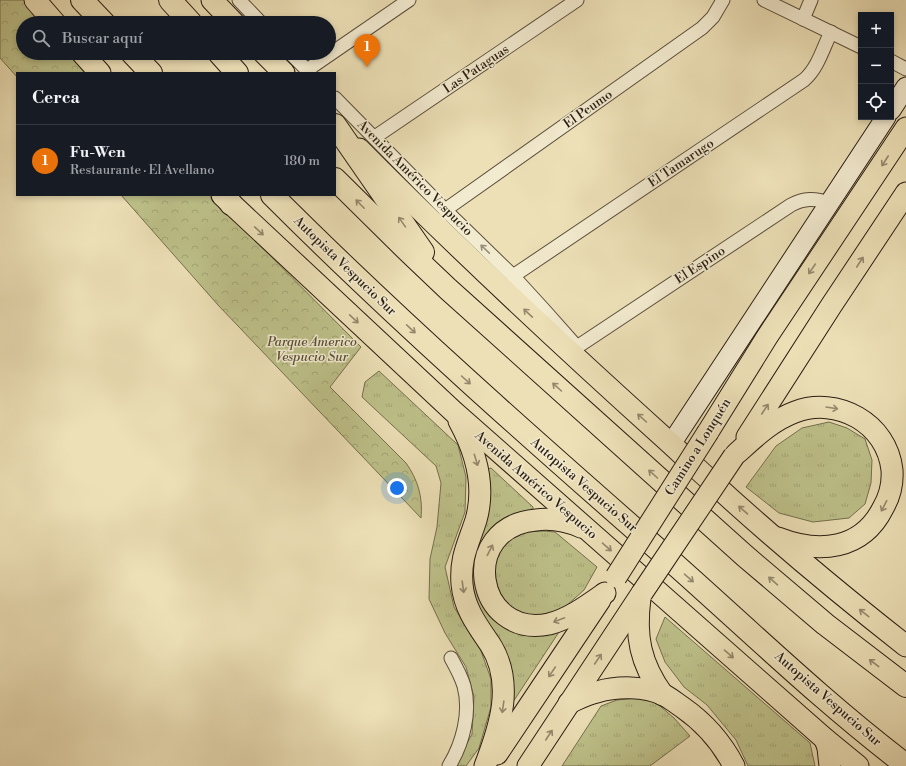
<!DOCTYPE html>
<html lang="es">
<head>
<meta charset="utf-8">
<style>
	:root { --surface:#171b24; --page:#20242c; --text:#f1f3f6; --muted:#9ea1a6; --line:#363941; --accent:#0f766e }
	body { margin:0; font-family:"Libre Bodoni",serif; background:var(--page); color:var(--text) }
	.controls { position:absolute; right:12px; top:12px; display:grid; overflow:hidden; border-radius:0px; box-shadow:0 2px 6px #0003 }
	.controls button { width:36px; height:36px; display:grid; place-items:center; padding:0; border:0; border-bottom:1px solid var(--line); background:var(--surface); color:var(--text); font:20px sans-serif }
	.you { position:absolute; left:397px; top:488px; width:14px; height:14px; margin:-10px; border:3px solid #fff; border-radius:50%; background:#1a73e8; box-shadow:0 0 0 6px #1a73e833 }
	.badge { display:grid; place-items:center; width:26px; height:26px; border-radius:50%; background:var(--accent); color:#fff; font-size:13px; font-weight:700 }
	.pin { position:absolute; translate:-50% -33px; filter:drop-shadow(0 1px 2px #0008) }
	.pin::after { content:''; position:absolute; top:21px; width:14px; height:12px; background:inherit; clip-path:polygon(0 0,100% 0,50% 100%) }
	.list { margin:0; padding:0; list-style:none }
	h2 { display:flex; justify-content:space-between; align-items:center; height:52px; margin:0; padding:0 16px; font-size:17px }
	h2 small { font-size:13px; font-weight:400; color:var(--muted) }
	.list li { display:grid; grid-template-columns:26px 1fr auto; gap:12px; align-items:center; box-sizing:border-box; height:72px; padding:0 16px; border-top:1px solid var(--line) }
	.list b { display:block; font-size:15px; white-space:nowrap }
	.list p { margin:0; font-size:13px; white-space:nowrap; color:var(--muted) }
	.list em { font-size:13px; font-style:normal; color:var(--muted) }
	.icon { flex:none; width:22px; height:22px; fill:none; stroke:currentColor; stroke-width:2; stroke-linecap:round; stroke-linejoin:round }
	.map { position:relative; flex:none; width:906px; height:766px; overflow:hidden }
	.search { position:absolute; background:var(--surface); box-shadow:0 2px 6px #0003; left:16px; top:16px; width:320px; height:44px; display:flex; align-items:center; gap:10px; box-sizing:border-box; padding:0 14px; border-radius:22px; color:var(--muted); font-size:15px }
	.panel { position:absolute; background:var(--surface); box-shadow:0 2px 6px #0003; left:16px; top:72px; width:320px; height:124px; border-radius:0px }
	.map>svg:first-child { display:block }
	.grass { fill:url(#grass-tufts); stroke:#746f4e }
	.park { fill:url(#park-crowns); stroke:#746f4e }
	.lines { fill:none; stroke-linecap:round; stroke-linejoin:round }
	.street-casing { stroke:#5a4e3b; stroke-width:15 }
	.secondary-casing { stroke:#291d12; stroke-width:21 }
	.primary-casing { stroke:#291d12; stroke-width:23 }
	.highway-casing { stroke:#291d12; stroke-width:24 }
	.street { stroke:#f3ebd0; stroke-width:13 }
	.secondary { stroke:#f3ebd0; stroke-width:19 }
	.primary { stroke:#ede0b7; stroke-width:21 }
	.highway { stroke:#ede0b7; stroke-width:22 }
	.primary-bridge-casing { stroke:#291d12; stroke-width:23; stroke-linecap:butt }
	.primary-bridge { stroke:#ede0b7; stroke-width:21 }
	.oneway { stroke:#95886d }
	.oneway2 { stroke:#988e7a }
	.labels { text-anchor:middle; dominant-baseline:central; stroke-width:3; stroke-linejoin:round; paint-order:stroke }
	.street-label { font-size:13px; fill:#291d12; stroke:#f3ebd0 }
	.park-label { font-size:13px; font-style:italic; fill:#564e36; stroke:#f3ebd0 }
</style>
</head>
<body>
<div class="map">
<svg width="906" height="766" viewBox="0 0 906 766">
	<defs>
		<pattern id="grass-tufts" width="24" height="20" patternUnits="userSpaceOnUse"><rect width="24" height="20" fill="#bec18a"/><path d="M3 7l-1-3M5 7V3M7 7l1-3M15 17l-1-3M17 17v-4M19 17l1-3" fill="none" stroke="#a3a576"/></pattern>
		<pattern id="park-crowns" width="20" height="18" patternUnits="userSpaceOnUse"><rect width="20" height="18" fill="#bec18a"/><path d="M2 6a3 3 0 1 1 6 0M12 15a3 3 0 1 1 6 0" fill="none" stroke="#a3a576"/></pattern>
	</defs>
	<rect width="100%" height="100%" fill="#ede0b7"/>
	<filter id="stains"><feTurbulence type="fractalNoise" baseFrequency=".005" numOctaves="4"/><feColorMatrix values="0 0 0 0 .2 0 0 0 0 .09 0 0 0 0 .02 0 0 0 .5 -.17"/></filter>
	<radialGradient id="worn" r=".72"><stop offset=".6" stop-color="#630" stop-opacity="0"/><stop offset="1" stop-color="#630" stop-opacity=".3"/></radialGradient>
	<g class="grass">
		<path d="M379 371 458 445 466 477 465 512 445 567 454 607 481 651 491 679V707L479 748 466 766H455L472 734 474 697 466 667 445 633 429 599 430 559 437 527 441 483 436 466 362 397 365 382Z"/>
		<path d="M829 422 847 428 865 439 872 460 871 483 865 504 849 518 813 522 779 513 746 487 776 446 802 428Z"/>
		<path d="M491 468 533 507V512L490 534 495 619 509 629 529 635 559 632 511 705 476 610 469 559 487 469Z"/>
		<path d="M543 531 555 532 597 567 584 590 565 607 553 613 538 616 522 614 509 606 500 596 493 569 495 558 509 540 525 532Z"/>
		<path d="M665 617 810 743 815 766H748L736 740 707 705 684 687 665 662 656 639Z"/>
		<path d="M637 698 654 701 674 718 690 736 650 766H562L601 706 617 700Z"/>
	</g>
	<g class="park">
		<path d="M0 0H26L47 23H23V53H76L95 73H17V77L0 58Z"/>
		<path d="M121 195H210L361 347 330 387 406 463C418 480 423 497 421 518L218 305Z"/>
	</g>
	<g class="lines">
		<defs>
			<g id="street">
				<path d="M239 0 261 23"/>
				<path d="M764 0 861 47"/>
				<path d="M803 19 811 0"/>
				<path d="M290 53 310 73"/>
				<path d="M891 61 906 69"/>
				<path d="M307 70 409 0"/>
				<path d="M335 98 445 210 513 276 545 311 577 347 791 205C804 198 815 198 829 203"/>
				<path d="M375 137 577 0"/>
				<path d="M445 210 702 28 713 17 723 0"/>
				<path d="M513 276 804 80C818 68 823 48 831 32"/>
				<path d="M449 766C463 743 471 712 464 686 461 676 456 667 451 658"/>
			</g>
			<g id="secondary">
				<path d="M891 110 906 87"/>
				<path d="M671 444 886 117"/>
			</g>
			<g id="primary">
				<path d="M35 0 55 23"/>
				<path d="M212 0 234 23"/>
				<path d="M82 53 100 73"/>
				<path d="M264 53 284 73"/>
				<path d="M359 149C457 248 558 342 661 435 679 451 695 467 713 483 775 540 840 594 906 646"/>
				<path d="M222 195 454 412 825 739 858 766"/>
				<path d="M459 421C476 452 486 485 476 520 468 545 460 557 462 584 464 608 477 625 490 644 515 683 500 727 485 766"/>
				<path d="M708 432 767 337 906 128"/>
				<path d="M747 437 831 306 906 193"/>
				<path d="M736 454C754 438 771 421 795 412 837 396 887 423 892 470 893 484 890 496 883 508 862 550 819 554 778 538"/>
				<path d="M581 527C567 521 551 518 536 520 457 527 475 639 549 624 569 619 588 605 605 593"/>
				<path d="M640 598C635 636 640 663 663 695"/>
				<path d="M569 703C578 699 587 694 597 692 617 686 645 686 664 695 670 698 676 703 682 707 705 723 721 741 734 766"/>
				<path d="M825 739 828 748 830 766"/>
				<path d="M497 754 600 600"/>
				<path d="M528 766 642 593"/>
			</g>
			<g id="highway">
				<path d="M82 0 104 23"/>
				<path d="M170 0 191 23"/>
				<path d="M132 53 151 73"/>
				<path d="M219 53 237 73"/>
				<path d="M335 125 423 252"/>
				<path d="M335 179 409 252 448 289 745 556 825 624 906 686"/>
				<path d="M225 195 231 204"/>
				<path d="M272 195C399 322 534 441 670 560 748 629 823 702 906 765"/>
			</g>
		</defs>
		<use href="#street" class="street-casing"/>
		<use href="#secondary" class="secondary-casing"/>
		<use href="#primary" class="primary-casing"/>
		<use href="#highway" class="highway-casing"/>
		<use href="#street" class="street"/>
		<use href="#secondary" class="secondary"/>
		<use href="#primary" class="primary"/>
		<use href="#highway" class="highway"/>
		<defs>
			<g id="primary-bridge">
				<path d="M616 577 708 432"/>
				<path d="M642 593 734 456"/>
			</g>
		</defs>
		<use href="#primary-bridge" class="primary-bridge-casing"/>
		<use href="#primary-bridge" class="primary-bridge"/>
	</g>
	<defs><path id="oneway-shaft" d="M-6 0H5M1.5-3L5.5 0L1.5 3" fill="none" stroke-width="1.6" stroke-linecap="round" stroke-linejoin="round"/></defs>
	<g class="oneway">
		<use href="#oneway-shaft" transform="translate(885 161) rotate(123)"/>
		<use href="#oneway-shaft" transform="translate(360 204) rotate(-135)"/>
		<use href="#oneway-shaft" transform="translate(402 222) rotate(-125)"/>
		<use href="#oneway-shaft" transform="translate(259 231) rotate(43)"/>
		<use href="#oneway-shaft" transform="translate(860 262) rotate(-57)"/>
		<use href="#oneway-shaft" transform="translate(812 269) rotate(124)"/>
		<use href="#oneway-shaft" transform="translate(528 313) rotate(-137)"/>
		<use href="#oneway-shaft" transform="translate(354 319) rotate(43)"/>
		<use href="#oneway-shaft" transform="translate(411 329) rotate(43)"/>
		<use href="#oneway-shaft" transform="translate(466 380) rotate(42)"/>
		<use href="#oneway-shaft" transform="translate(557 387) rotate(-138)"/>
		<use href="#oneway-shaft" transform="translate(832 408) rotate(9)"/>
		<use href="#oneway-shaft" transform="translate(765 409) rotate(-57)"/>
		<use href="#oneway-shaft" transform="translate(642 418) rotate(-138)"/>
		<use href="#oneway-shaft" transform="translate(476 460) rotate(73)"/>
		<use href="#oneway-shaft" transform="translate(653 474) rotate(-138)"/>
		<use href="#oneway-shaft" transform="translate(884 506) rotate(117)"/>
		<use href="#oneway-shaft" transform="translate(743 510) rotate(-139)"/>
		<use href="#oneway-shaft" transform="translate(607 547) rotate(41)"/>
		<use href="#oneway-shaft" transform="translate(490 550) rotate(-63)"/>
		<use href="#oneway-shaft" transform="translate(689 578) rotate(41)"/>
		<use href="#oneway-shaft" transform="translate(773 581) rotate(-139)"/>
		<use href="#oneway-shaft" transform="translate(463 587) rotate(82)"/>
		<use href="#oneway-shaft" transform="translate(864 613) rotate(-142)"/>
		<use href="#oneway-shaft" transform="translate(559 620) rotate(159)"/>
		<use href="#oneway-shaft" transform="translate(729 654) rotate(41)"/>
		<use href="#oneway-shaft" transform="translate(598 659) rotate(-56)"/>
		<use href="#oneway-shaft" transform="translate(874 663) rotate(-143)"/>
		<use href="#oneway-shaft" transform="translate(552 672) rotate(124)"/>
		<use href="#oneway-shaft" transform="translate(503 707) rotate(98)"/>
		<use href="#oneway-shaft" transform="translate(549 735) rotate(-57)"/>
	</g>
	<use class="oneway2" href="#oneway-shaft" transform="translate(485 249) rotate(-136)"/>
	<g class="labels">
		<g class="street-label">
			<text transform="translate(476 69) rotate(-34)">Las Pataguas</text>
			<text transform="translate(588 109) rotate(-35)">El Peumo</text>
			<text transform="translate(681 163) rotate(-34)">El Tamarugo</text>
			<text transform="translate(415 178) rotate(45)">Avenida Américo Vespucio</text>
			<text transform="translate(700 265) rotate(-33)">El Espino</text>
			<text transform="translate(345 266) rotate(44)">Autopista Vespucio Sur</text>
			<text transform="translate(698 447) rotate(-58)">Camino a Lonquén</text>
			<text transform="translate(536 485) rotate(41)">Avenida Américo Vespucio</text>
			<text transform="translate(584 485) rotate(41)">Autopista Vespucio Sur</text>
			<text transform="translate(828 699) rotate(41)">Autopista Vespucio Sur</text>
		</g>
		<g class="park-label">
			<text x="312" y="342">Parque Americo<tspan x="312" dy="15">Vespucio Sur</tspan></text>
		</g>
	</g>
	<rect width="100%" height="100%" filter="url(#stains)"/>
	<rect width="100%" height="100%" fill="url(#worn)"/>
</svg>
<div class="controls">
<button>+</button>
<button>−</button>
<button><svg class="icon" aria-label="locate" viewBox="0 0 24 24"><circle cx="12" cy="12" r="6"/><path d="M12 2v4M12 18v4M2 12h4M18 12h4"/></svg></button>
</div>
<div class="you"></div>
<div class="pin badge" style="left:367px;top:67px;background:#e8710a">1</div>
<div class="search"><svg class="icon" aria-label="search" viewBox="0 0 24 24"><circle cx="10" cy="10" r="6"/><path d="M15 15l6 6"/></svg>Buscar aquí</div>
<section class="panel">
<h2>Cerca<small></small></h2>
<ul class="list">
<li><span class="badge" style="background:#e8710a">1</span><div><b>Fu-Wen</b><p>Restaurante · El Avellano</p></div><em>180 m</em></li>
</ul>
</section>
</div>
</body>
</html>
